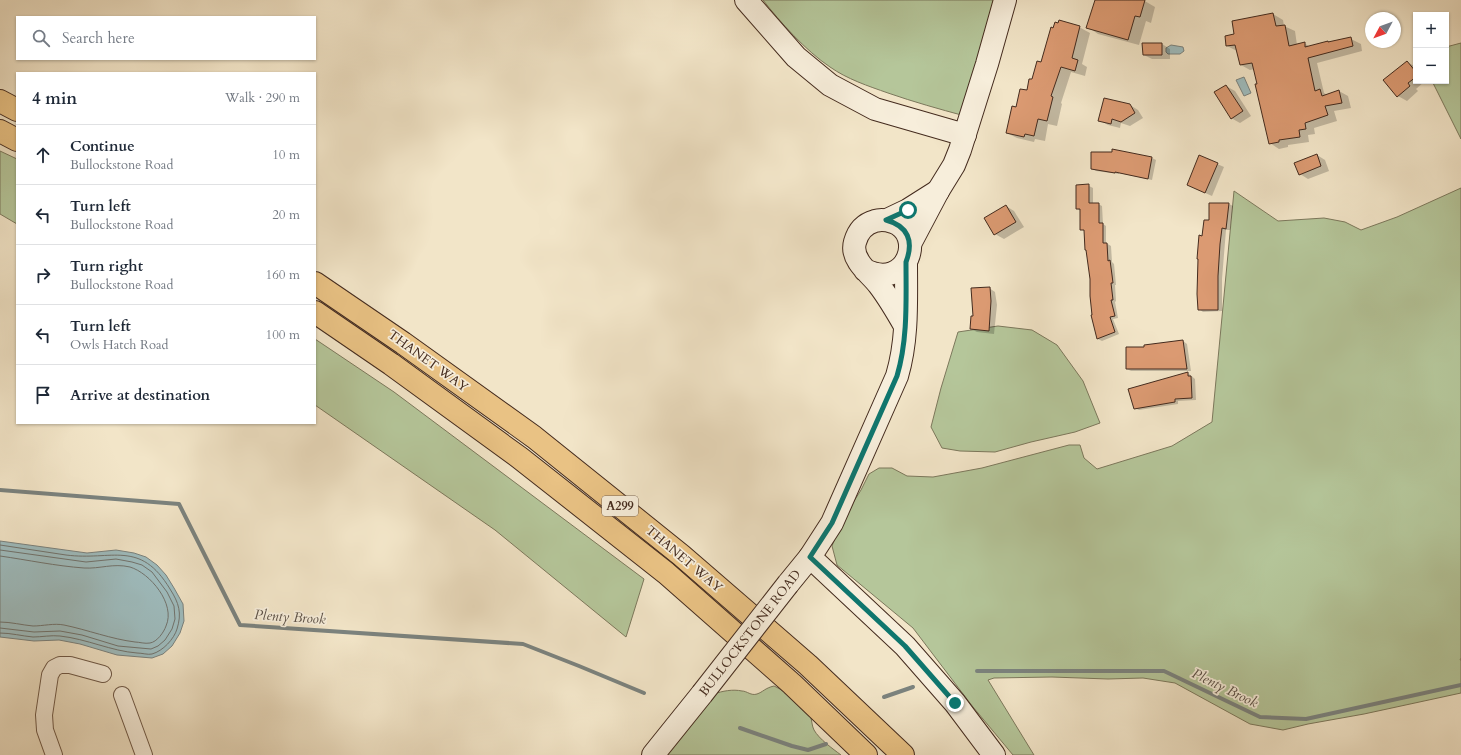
<!DOCTYPE html>
<html lang="en">
<head>
<meta charset="utf-8">
<style>
	:root { --surface:#fff; --page:#f2f2f3; --text:#1f2937; --muted:#747a83; --line:#e0e1e3 }
	body { margin:0; font-family:Cardo,serif; background:var(--page); color:var(--text) }
	.controls { position:absolute; right:12px; top:12px; display:grid; overflow:hidden; border-radius:0px; box-shadow:0 1px 3px #0004 }
	.controls button { width:36px; height:36px; display:grid; place-items:center; padding:0; border:0; border-bottom:1px solid var(--line); background:var(--surface); color:var(--text); font:20px sans-serif }
	.compass { position:absolute; left:1365px; top:12px; width:36px; height:36px; border-radius:50%; background:var(--surface); box-shadow:0 1px 3px #0004; rotate:229deg }
	.stop { position:absolute; width:12px; height:12px; margin:-9px; border:3px solid #0f766e; border-radius:50%; background:#fff }
	.stop.end { background:#0f766e; border-color:#fff; box-shadow:0 1px 4px #0008 }
	.list { margin:0; padding:0; list-style:none }
	h2 { display:flex; justify-content:space-between; align-items:center; height:52px; margin:0; padding:0 16px; font-size:17px }
	h2 small { font-size:13px; font-weight:400; color:var(--muted) }
	.list li { display:grid; grid-template-columns:26px 1fr auto; gap:12px; align-items:center; box-sizing:border-box; height:60px; padding:0 16px; border-top:1px solid var(--line) }
	.list b { display:block; font-size:15px; white-space:nowrap }
	.list p { margin:0; font-size:13px; white-space:nowrap; color:var(--muted) }
	.list em { font-size:13px; font-style:normal; color:var(--muted) }
	.icon { flex:none; width:22px; height:22px; fill:none; stroke:currentColor; stroke-width:2; stroke-linecap:round; stroke-linejoin:round }
	.map { position:relative; flex:none; width:1461px; height:755px; overflow:hidden }
	.search { position:absolute; background:var(--surface); box-shadow:0 1px 3px #0004; left:16px; top:16px; width:300px; height:44px; display:flex; align-items:center; gap:10px; box-sizing:border-box; padding:0 14px; border-radius:0px; color:var(--muted); font-size:15px }
	.panel { position:absolute; background:var(--surface); box-shadow:0 1px 3px #0004; left:16px; top:72px; width:300px; height:352px; border-radius:0px }
	.map>svg:first-child { display:block }
	.green { fill:#b5c69a; stroke:#7c785c }
	.water { fill:#9fbdbf; stroke:#7b837f }
	.shadow { fill:#0003 }
	.lines { fill:none; stroke-linecap:round; stroke-linejoin:round }
	.shore { stroke:#72746e; stroke-width:1 }
	.stream { stroke:#7b837f; stroke-width:4 }
	.building { fill:#db9a72; stroke:#442b1e }
	.street-casing { stroke:#705a48; stroke-width:18 }
	.secondary-casing { stroke:#442b1e; stroke-width:24 }
	.highway-casing { stroke:#442b1e; stroke-width:24 }
	.street { stroke:#f7eedb; stroke-width:16 }
	.secondary { stroke:#f7eedb; stroke-width:22 }
	.highway { stroke:#e9c284; stroke-width:22 }
	.secondary-bridge-casing { stroke:#442b1e; stroke-width:24; stroke-linecap:butt }
	.secondary-bridge { stroke:#f7eedb; stroke-width:22 }
	.route { stroke:#0f766e; stroke-width:5 }
	.labels { text-anchor:middle; dominant-baseline:central; stroke-width:3.5; stroke-linejoin:round; paint-order:stroke }
	.shield { fill:#f7eedb; stroke:#7a6657; stroke-width:1 }
	.shield-label { font-size:12px; font-weight:bold; fill:#442b1e }
	.street-label { font-size:13px; fill:#442b1e; stroke:#f7eedb }
	.water-label { font-size:14px; font-style:italic; fill:#5b5046; stroke:#f7eedb }
</style>
</head>
<body>
<div class="map">
<svg width="1461" height="755" viewBox="0 0 1461 755">
	<rect width="100%" height="100%" fill="#f2e5c8"/>
	<filter id="stains"><feTurbulence type="fractalNoise" baseFrequency=".005" numOctaves="4"/><feColorMatrix values="0 0 0 0 .2 0 0 0 0 .09 0 0 0 0 .02 0 0 0 .5 -.17"/></filter>
	<radialGradient id="worn" r=".72"><stop offset=".6" stop-color="#630" stop-opacity="0"/><stop offset="1" stop-color="#630" stop-opacity=".3"/></radialGradient>
	<g class="green">
		<path d="M763 0H1003L965 116C939 109 914 102 888 93 868 86 847 79 830 67 806 51 780 22 763 0Z"/>
		<path d="M1461 43V139L1432 81H1446V47Z"/>
		<path d="M0 151 17 159V224L0 214Z"/>
		<path d="M1461 188V659H1460L1461 661V693L1364 714 1308 724 1283 730 1250 724 1175 683 1143 678 1108 679 1052 677 994 678 988 680 1034 755H1013L973 707 913 628 837 565 832 546 842 520 861 490 869 474 879 468H892L907 476 933 477 982 468 1069 445H1080L1084 458 1097 469 1172 446 1212 422 1234 191 1278 221 1324 218 1345 222 1361 230 1397 217Z"/>
		<path d="M998 326 1032 330 1057 345 1083 381 1100 423 1075 432 1031 442 995 452 960 451 942 448 931 427 941 388 958 332Z"/>
		<path d="M315 339 394 392 644 579 626 637 495 530 315 405Z"/>
		<path d="M774 686C787 692 804 704 811 718 812 722 812 726 814 730 819 739 833 749 841 755H657L714 694C722 691 733 689 742 691 747 691 751 696 757 694 763 692 765 688 774 686Z"/>
	</g>
	<g class="water">
		<path d="M1171 45 1183 47 1184 51 1180 54H1168L1166 52V48Z"/>
		<path d="M1244 77 1251 93 1244 96 1236 80Z"/>
		<path d="M0 541 87 553 116 550 134 553 146 557 157 565 166 575 174 588 183 604 184 621 180 633 172 646 163 654 152 658 117 655 80 644 59 640 34 641 0 637Z"/>
	</g>
	<g class="shadow">
		<path d="M1096 0H1143L1155 7 1151 23 1146 21 1139 45 1098 34 1088 27Z"/>
		<path d="M1273 14 1283 20 1284 26 1295 31 1297 45 1304 43 1310 47 1327 42H1329L1351 39 1361 44 1362 51 1317 63 1324 93 1327 95 1339 91 1348 96 1351 108 1334 111 1337 121 1314 128 1315 134 1308 135 1309 142 1288 145V147L1279 149 1270 143 1255 69 1250 70 1241 65 1237 51 1227 46 1235 35 1233 22Z"/>
		<path d="M1079 27 1090 33 1082 64 1087 67 1085 76 1071 72 1061 103 1062 104 1057 126 1048 124 1045 141 1035 139 1034 142 1017 138 1007 133 1016 108 1027 91 1042 63Z"/>
		<path d="M1162 44 1170 49V59H1152L1144 55Z"/>
		<path d="M1407 62 1416 67V81H1425L1416 89 1418 91 1407 101 1398 96 1385 80Z"/>
		<path d="M1226 86 1235 91 1251 116 1240 123 1231 118Z"/>
		<path d="M1130 105 1138 110 1143 118 1130 126 1121 123 1120 128 1108 125 1099 120Z"/>
		<path d="M1113 151 1152 158 1156 160 1152 180 1119 173V174L1096 171 1092 168 1113 152Z"/>
		<path d="M1317 155 1325 160 1329 171 1308 179 1300 174Z"/>
		<path d="M1199 156 1224 167 1212 196 1194 188Z"/>
		<path d="M1089 186 1093 188V204H1098L1102 206 1103 224 1106 226V243L1111 246 1112 262 1114 264 1116 285H1115L1116 301 1115 302 1118 318 1113 319 1119 334 1102 341 1098 339 1092 316 1091 279 1085 231 1081 229V211L1077 209Z"/>
		<path d="M1229 204 1233 206 1230 230H1226L1222 279V311L1203 312 1199 309 1203 237 1210 221Z"/>
		<path d="M1006 206 1014 211 1024 227 1004 239 995 234Z"/>
		<path d="M989 288 995 292 997 305 994 334 977 332 971 329 974 317Z"/>
		<path d="M1183 341 1187 344 1191 371H1131L1127 369 1145 348V346Z"/>
		<path d="M1188 373 1195 379 1196 400 1178 401V404L1139 410 1135 408Z"/>
	</g>
	<g class="lines">
		<g class="shore">
			<path d="M0 545C22 548 44 552 66 555 112 561 140 539 170 589 179 603 182 613 177 629 174 639 163 651 152 654 148 655 142 653 137 653 111 651 87 639 60 636 51 635 42 637 33 637 22 636 11 633 0 633"/>
			<path d="M0 550 86 562 116 559 132 562 142 565 152 572 167 592 174 606 175 619 172 629 165 640 158 646 151 649 118 646 82 635 60 631 34 632 0 628"/>
			<path d="M0 556C28 560 56 566 84 568 100 569 113 563 130 567 150 573 176 604 166 626 164 632 157 642 150 643 145 644 139 642 135 642 111 639 88 630 64 625 54 623 43 626 33 626 22 625 11 622 0 622"/>
		</g>
		<g class="stream">
			<path d="M0 490 179 504 240 625 523 644 579 666 644 693"/>
			<path d="M977 671H1164L1260 717 1306 719 1461 685"/>
			<path d="M884 697 913 687"/>
			<path d="M740 728 792 746 808 750 826 744"/>
		</g>
	</g>
	<g class="building">
		<path d="M1095 0H1145L1140 17 1135 16 1128 40 1086 28Z"/>
		<path d="M1273 13 1276 26 1285 25 1289 46 1305 42V47L1328 41V42L1351 37 1353 46 1308 58 1315 91 1320 89 1322 96 1339 90 1342 103 1325 106 1328 115 1305 123 1306 129 1299 130 1300 137 1279 140V142L1269 144 1255 84H1257L1252 63 1240 65 1235 45 1226 46 1225 36 1234 34 1232 21Z"/>
		<path d="M1059 20 1080 26 1072 58 1078 60 1075 71 1061 67 1051 96 1053 97 1047 121 1038 119 1034 136 1025 134 1024 137 1006 133 1012 106 1016 107 1020 89 1027 90 1029 79H1032L1037 61 1041 62 1051 27 1053 28 1055 22 1058 23Z"/>
		<path d="M1142 43H1162V55H1143Z"/>
		<path d="M1407 61 1416 72V77L1408 83 1410 86 1397 97 1383 80Z"/>
		<path d="M1226 85 1243 111 1231 119 1214 92Z"/>
		<path d="M1104 98 1130 104 1135 113 1121 122 1112 119 1111 124 1098 121Z"/>
		<path d="M1112 149 1152 157 1148 179 1115 172V173L1091 169V152H1112Z"/>
		<path d="M1317 154 1321 166 1299 175 1294 163Z"/>
		<path d="M1199 155 1218 163 1205 193 1187 185Z"/>
		<path d="M1089 184V203H1099V223H1103V243H1107L1108 261 1110 260 1112 275 1113 283H1111L1113 300H1111L1115 316 1110 317 1115 332 1097 339 1091 315H1092L1090 296V279L1086 250H1085L1084 230H1080V209H1076V185Z"/>
		<path d="M1209 203H1229L1226 229 1222 228 1220 244 1218 276V310H1198L1197 294 1198 259H1197L1199 235 1202 236 1204 220H1209Z"/>
		<path d="M1006 205 1016 222 994 235 984 218Z"/>
		<path d="M990 287 991 301 989 331 970 329 971 316H973L971 288Z"/>
		<path d="M1183 340 1187 369H1126V347H1144V345Z"/>
		<path d="M1188 372V376H1191L1192 398 1175 399V402L1134 409 1128 389Z"/>
	</g>
	<g class="lines">
		<defs>
			<g id="street">
				<path d="M122 695 144 755"/>
				<path d="M54 755 45 730 44 715 50 675 54 668 60 665H70L103 674"/>
			</g>
			<g id="secondary">
				<path d="M746 0 796 57 830 85 875 109 965 135"/>
				<path d="M887 220 908 210 938 191"/>
				<path d="M910 244 938 191 954 165 960 150 987 64 1005 0"/>
				<path d="M865 270C908 291 926 234 893 222 887 220 881 219 875 221 864 224 858 231 855 242 853 249 855 256 859 262 864 270 873 277 879 285 889 298 897 312 905 326"/>
				<path d="M810 557 905 646 955 703 994 755"/>
				<path d="M788 584 810 557 832 523 897 376C908 339 906 300 906 262"/>
				<path d="M653 755 702 694"/>
			</g>
			<g id="highway">
				<path d="M0 101 17 110"/>
				<path d="M0 131 17 140"/>
				<path d="M315 283 403 343 534 437 681 555 808 665 903 755"/>
				<path d="M315 312 391 364 520 458 666 573 792 684 866 755"/>
			</g>
		</defs>
		<use href="#street" class="street-casing"/>
		<use href="#secondary" class="secondary-casing"/>
		<use href="#highway" class="highway-casing"/>
		<use href="#street" class="street"/>
		<use href="#secondary" class="secondary"/>
		<use href="#highway" class="highway"/>
		<defs>
			<path id="secondary-bridge" d="M702 694 788 584"/>
		</defs>
		<use href="#secondary-bridge" class="secondary-bridge-casing"/>
		<use href="#secondary-bridge" class="secondary-bridge"/>
	</g>
	<g class="lines">
		<path class="route" d="M908 210 886 220C908 226 914 241 906 262 906 300 908 339 897 376L832 523 810 557 905 646 955 703"/>
	</g>
	<g class="labels">
		<rect class="shield" x="602" y="496" width="36" height="20" rx="3"/>
		<g class="shield-label">
			<text x="620" y="506">A299</text>
		</g>
		<g class="street-label">
			<text transform="translate(428 361) rotate(36)">THANET WAY</text>
			<text transform="translate(684 559) rotate(40)">THANET WAY</text>
			<text transform="translate(750 633) rotate(-52)">BULLOCKSTONE ROAD</text>
		</g>
		<g class="water-label">
			<text transform="translate(290 617) rotate(4)">Plenty Brook</text>
			<text transform="translate(1225 688) rotate(26)">Plenty Brook</text>
		</g>
	</g>
	<rect width="100%" height="100%" filter="url(#stains)"/>
	<rect width="100%" height="100%" fill="url(#worn)"/>
</svg>
<div class="controls">
<button>+</button>
<button>−</button>
</div>
<svg class="compass" viewBox="-18 -18 36 36"><path d="M0-13l5 13h-10z" fill="#e53935"/><path d="M0 13l5-13h-10z" fill="#747a83"/></svg>
<div class="stop" style="left:908px;top:210px"></div>
<div class="stop end" style="left:955px;top:703px"></div>
<div class="search"><svg class="icon" aria-label="search" viewBox="0 0 24 24"><circle cx="10" cy="10" r="6"/><path d="M15 15l6 6"/></svg>Search here</div>
<section class="panel">
<h2>4 min<small>Walk · 290 m</small></h2>
<ul class="list">
<li><svg class="icon" aria-label="ahead" viewBox="0 0 24 24"><path d="M12 20V5M6 11l6-6 6 6"/></svg><div><b>Continue</b><p>Bullockstone Road</p></div><em>10 m</em></li>
<li><svg class="icon" aria-label="left" viewBox="0 0 24 24"><path d="M17 20v-9H6M10 6l-5 5 5 5"/></svg><div><b>Turn left</b><p>Bullockstone Road</p></div><em>20 m</em></li>
<li><svg class="icon" aria-label="right" viewBox="0 0 24 24"><path d="M7 20v-9h11M14 6l5 5-5 5"/></svg><div><b>Turn right</b><p>Bullockstone Road</p></div><em>160 m</em></li>
<li><svg class="icon" aria-label="left" viewBox="0 0 24 24"><path d="M17 20v-9H6M10 6l-5 5 5 5"/></svg><div><b>Turn left</b><p>Owls Hatch Road</p></div><em>100 m</em></li>
<li><svg class="icon" aria-label="arrive" viewBox="0 0 24 24"><path d="M6 21V4h12l-3 4 3 4H6"/></svg><div><b>Arrive at destination</b></div></li>
</ul>
</section>
</div>
</body>
</html>
